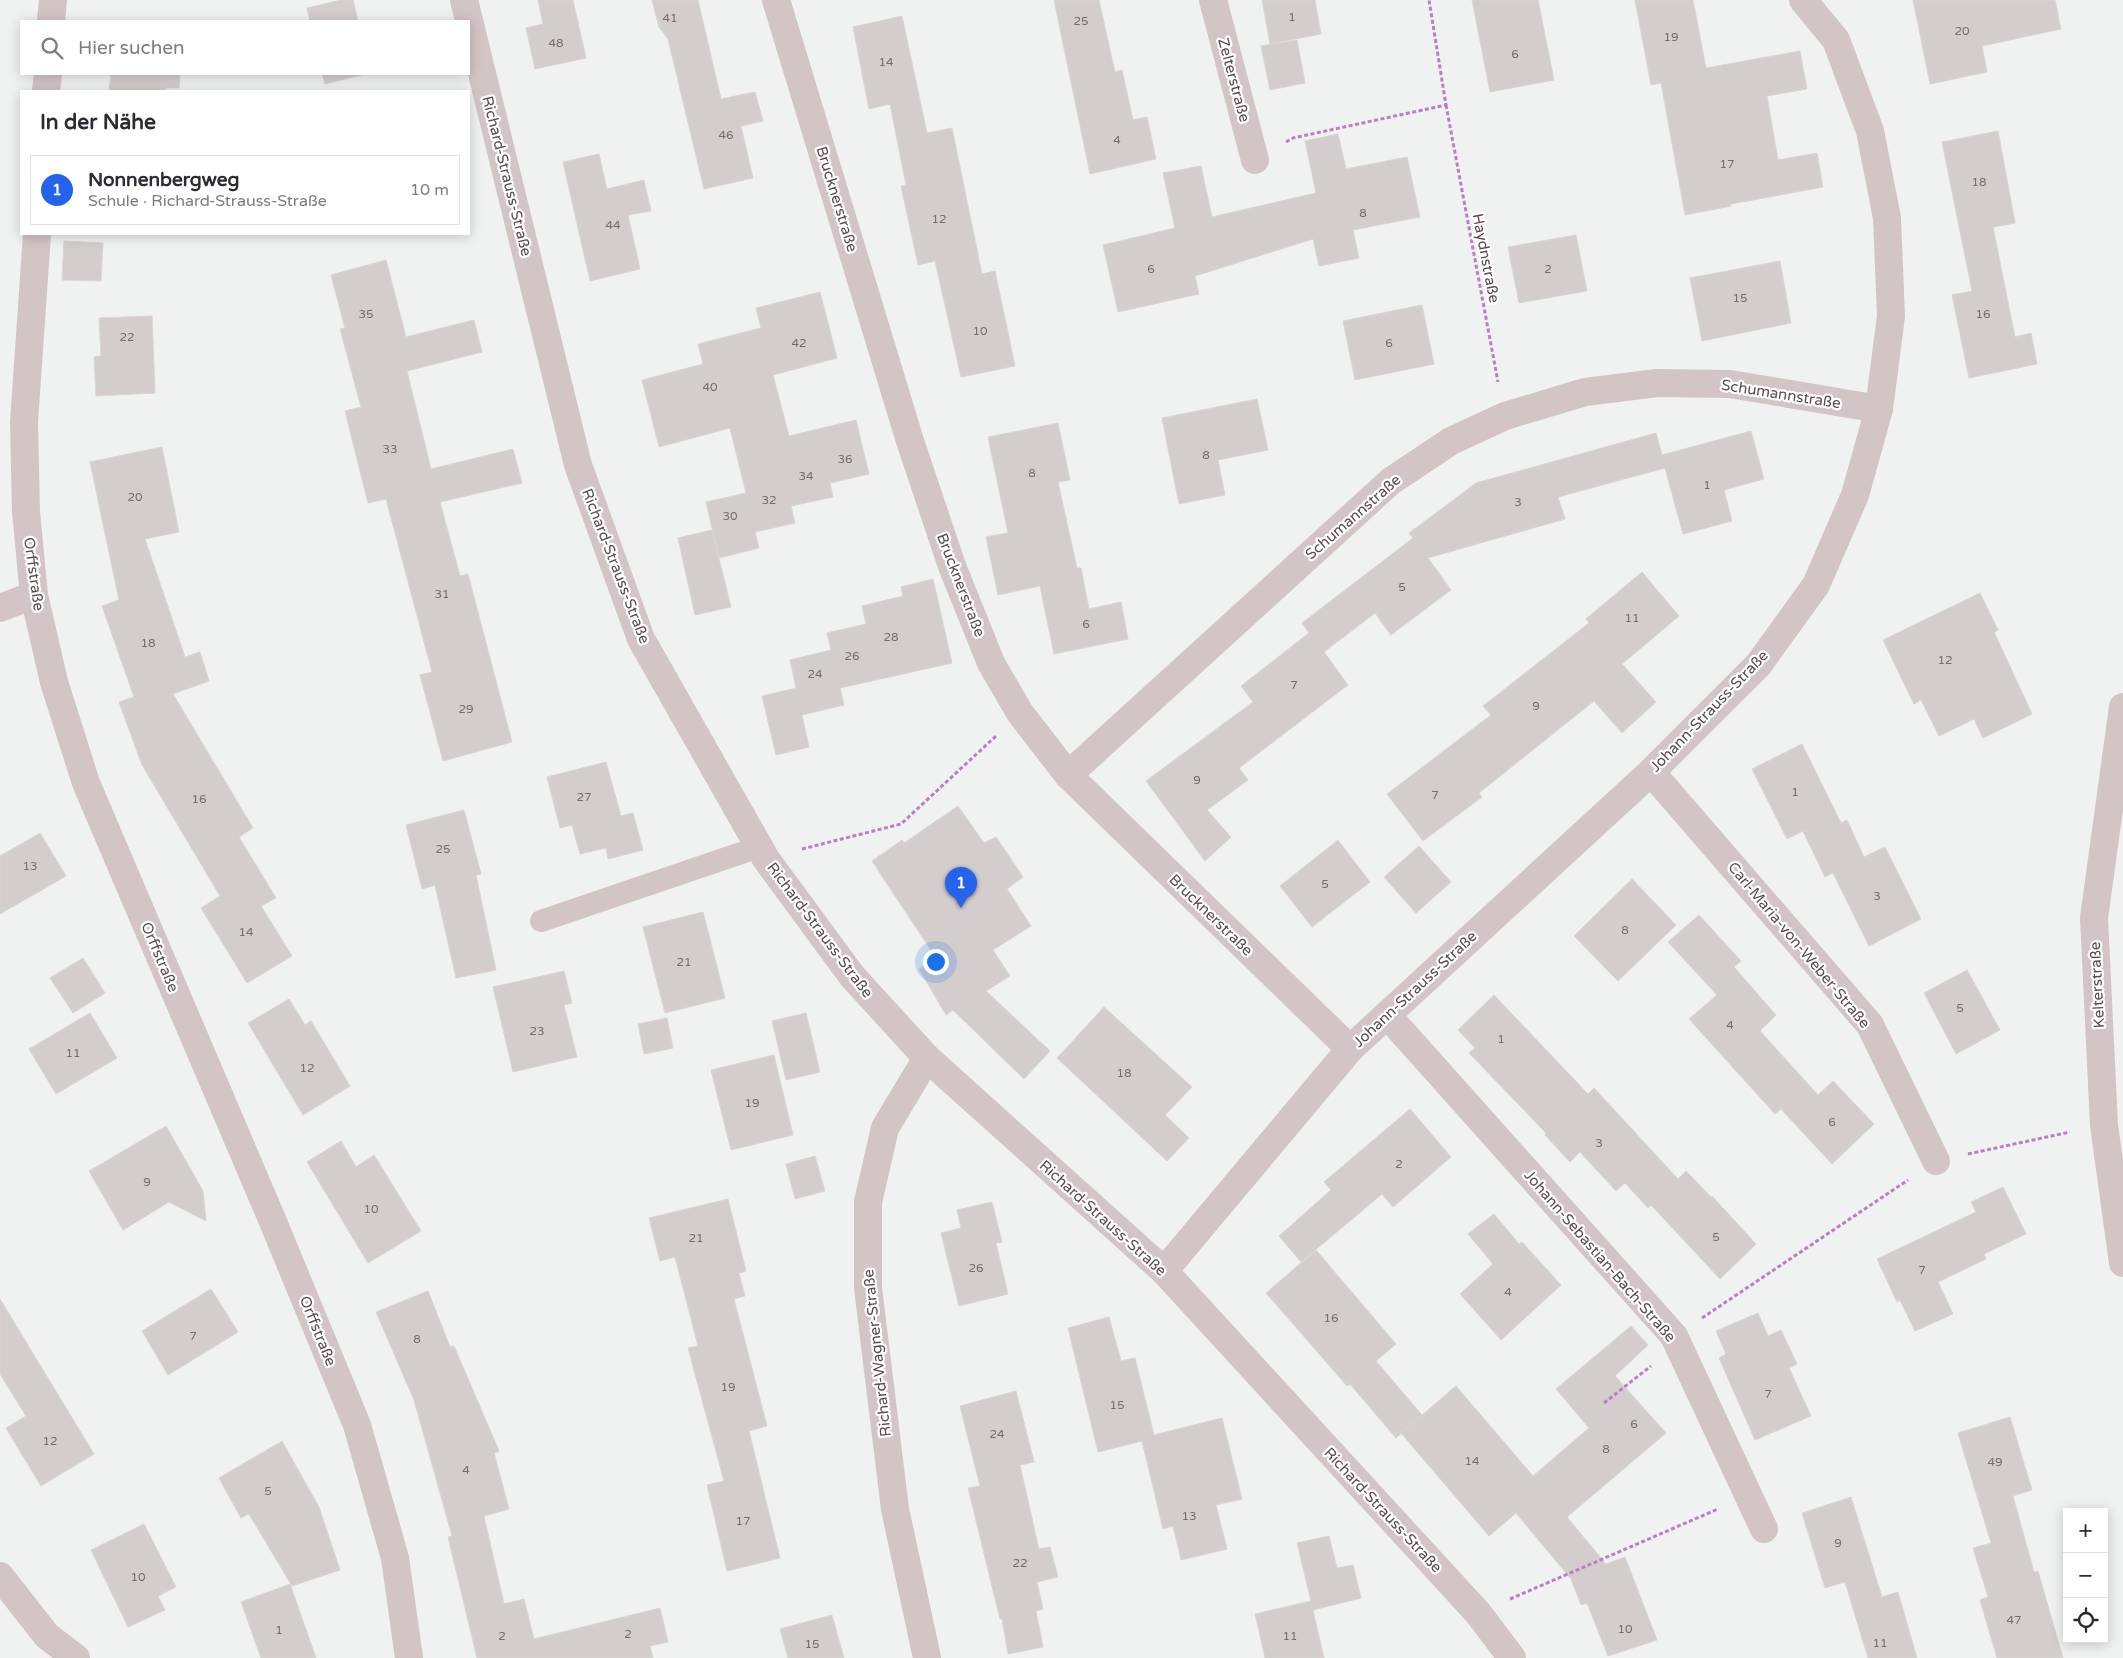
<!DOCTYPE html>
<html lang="de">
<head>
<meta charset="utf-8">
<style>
	:root { --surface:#fff; --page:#f7f7f7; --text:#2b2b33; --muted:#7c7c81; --line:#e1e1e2; --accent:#2563eb }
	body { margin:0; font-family:"Varela Round",sans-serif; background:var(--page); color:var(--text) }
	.controls { position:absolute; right:15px; bottom:15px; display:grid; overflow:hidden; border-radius:0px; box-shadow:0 2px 12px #0003 }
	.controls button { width:45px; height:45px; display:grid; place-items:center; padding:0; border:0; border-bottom:1px solid var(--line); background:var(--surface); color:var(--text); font:25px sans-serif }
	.you { position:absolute; left:935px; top:961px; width:18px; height:18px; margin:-12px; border:4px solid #fff; border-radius:50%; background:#1a73e8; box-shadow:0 0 0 8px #1a73e833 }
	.badge { display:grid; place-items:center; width:32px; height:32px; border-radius:50%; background:var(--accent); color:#fff; font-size:16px; font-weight:700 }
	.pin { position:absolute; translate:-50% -41px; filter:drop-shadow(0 1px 2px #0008) }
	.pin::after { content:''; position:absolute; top:26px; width:18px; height:15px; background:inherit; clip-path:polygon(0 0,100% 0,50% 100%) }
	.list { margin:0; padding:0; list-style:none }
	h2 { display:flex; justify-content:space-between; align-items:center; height:65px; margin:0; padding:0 20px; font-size:21px }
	h2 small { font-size:16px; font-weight:400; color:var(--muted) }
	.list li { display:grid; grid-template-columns:32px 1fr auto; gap:15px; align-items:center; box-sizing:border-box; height:70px; margin:0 10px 10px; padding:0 10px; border:1px solid var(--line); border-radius:0px }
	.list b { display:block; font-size:19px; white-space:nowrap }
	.list p { margin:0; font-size:16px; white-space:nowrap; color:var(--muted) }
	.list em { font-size:16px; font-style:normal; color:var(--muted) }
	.icon { flex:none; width:28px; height:28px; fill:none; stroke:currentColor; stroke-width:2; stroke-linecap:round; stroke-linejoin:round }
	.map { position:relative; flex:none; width:2123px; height:1658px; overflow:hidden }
	.search { position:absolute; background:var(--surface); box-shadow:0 2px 12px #0003; left:20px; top:20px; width:450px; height:55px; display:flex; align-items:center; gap:12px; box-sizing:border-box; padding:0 18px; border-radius:0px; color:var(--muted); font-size:19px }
	.panel { position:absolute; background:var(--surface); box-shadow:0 2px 12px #0003; left:20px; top:90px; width:450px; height:145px; border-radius:0px }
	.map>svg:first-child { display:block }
	.building { fill:#d4cdce; stroke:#dad4d4 }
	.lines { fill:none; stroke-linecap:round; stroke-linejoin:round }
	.path { stroke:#be7cc7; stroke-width:3; stroke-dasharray:4 2.5; stroke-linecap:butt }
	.lane { stroke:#d3c4c6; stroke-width:22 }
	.street { stroke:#d3c4c6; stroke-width:28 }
	.labels { text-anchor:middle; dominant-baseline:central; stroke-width:4.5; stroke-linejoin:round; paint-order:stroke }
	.number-label { font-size:12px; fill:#796a6c }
	.street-label { font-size:15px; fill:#5b494c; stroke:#fff }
</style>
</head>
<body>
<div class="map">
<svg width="2123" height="1658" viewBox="0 0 2123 1658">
	<rect width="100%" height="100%" fill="#eff2f0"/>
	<g class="building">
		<path d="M341 0H353L358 21H310L307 8Z"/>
		<path d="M538 0H573L586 58 535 69 526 28 543 24Z"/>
		<path d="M652 0H698L721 99 755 92 763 121 741 126 753 178 704 189 668 39 659 27Z"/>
		<path d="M1054 0H1099L1115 72 1122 70 1133 120 1147 117 1156 159 1090 174Z"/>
		<path d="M1262 0H1315L1321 34 1270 44Z"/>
		<path d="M1472 0H1538L1554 80 1490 92Z"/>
		<path d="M1635 0H1693L1706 68 1800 51 1807 89 1767 96 1778 160 1817 153 1823 187 1731 204V206L1685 215 1661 83 1651 85Z"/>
		<path d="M1913 0H2055L2061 29 1982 46 1987 72 1930 84Z"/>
		<path d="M902 16 927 133 952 128 982 274 995 271 1015 366 961 377 935 261 918 265 901 186 906 185 890 104 869 109 853 27Z"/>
		<path d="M1297 40 1305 83 1270 90 1261 46Z"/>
		<path d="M111 74H180L179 88H166L165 91H109Z"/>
		<path d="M322 74H365L325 84Z"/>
		<path d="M1998 131 2015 223 1993 227 2015 337 2031 333 2037 364 1969 378 1952 295 1972 291 1942 142Z"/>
		<path d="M1338 134 1346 169 1407 157 1420 217 1353 230 1359 258 1319 266 1313 239 1195 276 1199 294 1118 312 1103 245 1175 228 1163 173 1201 166 1212 217 1316 193 1305 141Z"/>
		<path d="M599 154 607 189 644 180 651 211 628 215 640 269 590 281 563 162Z"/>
		<path d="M1576 235 1587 291 1519 303 1508 247Z"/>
		<path d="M64 241 103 243 101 281 62 280Z"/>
		<path d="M386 260 406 337 474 320 482 352 407 371 431 469 513 449 522 483 440 502 460 576 468 574 512 742 443 761 420 675 432 672 386 499 368 503 345 411 361 407 340 329 345 328 331 275Z"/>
		<path d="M1780 261 1791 323 1702 341 1690 278Z"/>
		<path d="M820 292 837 358 773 375 789 436 856 420 869 474 830 483 833 497 791 506 795 523 755 532 759 548 719 558 706 502 746 493 730 428 659 447 642 380 703 364 698 344 761 328 756 308Z"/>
		<path d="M1422 305 1434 364 1355 380 1343 321Z"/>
		<path d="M152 316 155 393 96 396 94 357 101 356 99 318Z"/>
		<path d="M1257 399 1268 450 1218 460 1225 495 1179 504 1162 418Z"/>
		<path d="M1058 423 1070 480 1058 482 1077 568H1081L1089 609 1121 602 1128 639 1054 654 1040 586 998 595 986 537 1008 533 988 437Z"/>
		<path d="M1751 431 1764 479 1724 490 1732 521 1683 534 1665 468 1558 497 1565 519 1428 558 1451 590 1391 635 1375 613 1324 652 1348 685 1239 768 1248 780 1207 810 1231 837 1205 861 1146 781 1253 702 1241 686 1309 633 1302 623 1413 538 1409 533 1476 483 1656 433 1662 455Z"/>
		<path d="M162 447 179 532 145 539 185 657 200 652 209 681 173 694 253 828 239 837 276 898 261 906 292 956 247 983 201 908 220 896 142 765 119 702 134 697 102 606 119 600 90 462Z"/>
		<path d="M712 530 731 607 695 615 678 538Z"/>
		<path d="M1642 572 1679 616 1622 664 1656 702 1622 733 1594 701 1479 793 1482 797 1423 841 1387 794 1491 715 1483 706 1589 623 1586 619Z"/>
		<path d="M933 579 952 663 840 688 844 705 802 715 809 747 776 755 762 696 796 688 790 660 831 650 827 633 866 624 862 606 903 596 901 587Z"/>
		<path d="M1980 593 1998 630 1994 632 2032 714 1983 738 1974 719 1939 736 1921 700 1914 704 1883 640Z"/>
		<path d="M1802 744 1841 823 1847 820 1864 857 1885 847 1921 919 1869 946 1833 873 1825 877 1803 831 1787 839 1752 769Z"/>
		<path d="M606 762 621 816 633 813 643 850 608 859 606 848 580 854 572 825 560 828 547 777Z"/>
		<path d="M958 806 984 843 996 837 1023 877 1007 889 1031 926 993 950 1010 976 986 991 1050 1051 1024 1079 953 1010 946 1015 919 969 936 958 872 861 902 840 904 843Z"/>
		<path d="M464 810 481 874 476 875 496 970 456 978 435 885 422 889 406 825Z"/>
		<path d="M40 833 66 876 0 914V856Z"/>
		<path d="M1338 840 1370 882 1312 927 1280 886Z"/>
		<path d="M1419 846 1451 882 1416 913 1384 877Z"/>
		<path d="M1632 879 1676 925 1618 981 1574 936Z"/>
		<path d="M703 912 725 998 665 1013 643 927Z"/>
		<path d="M1699 915 1741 961 1734 967 1776 1015 1760 1031 1818 1095 1833 1081 1874 1124 1832 1164 1781 1109 1775 1114 1689 1019 1717 995 1668 942Z"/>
		<path d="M83 958 105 993 73 1013 50 978Z"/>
		<path d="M1967 970 2000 1030 1956 1054 1924 993Z"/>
		<path d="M564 971 572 1003 564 1005 577 1057 513 1072 493 987Z"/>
		<path d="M1494 995 1588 1094 1594 1088 1678 1179 1686 1171 1711 1197 1712 1196 1756 1244 1720 1279 1651 1205 1648 1208 1625 1183 1616 1191 1580 1152 1570 1162 1545 1135 1546 1133 1469 1053 1475 1048 1458 1030Z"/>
		<path d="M289 999 305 1025 311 1021 350 1086 303 1115 248 1023Z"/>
		<path d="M1104 1007 1192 1087 1165 1115 1189 1138 1167 1161 1057 1058Z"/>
		<path d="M90 1013 117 1058 56 1094 29 1049Z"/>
		<path d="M806 1013 820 1072 786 1080 772 1021Z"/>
		<path d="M667 1018 673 1048 644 1054 638 1024Z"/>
		<path d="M774 1055 793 1135 731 1150 711 1070Z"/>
		<path d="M1410 1109 1451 1157 1393 1207 1382 1194 1301 1262 1279 1236 1331 1190 1324 1182Z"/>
		<path d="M166 1126 203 1191 206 1221 169 1202 123 1230 89 1171Z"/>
		<path d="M341 1141 356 1167 374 1155 421 1231 368 1263 307 1162Z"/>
		<path d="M815 1156 825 1191 795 1199 786 1164Z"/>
		<path d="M2003 1187 2026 1234 1984 1254 1986 1259 1938 1282 1953 1314 1915 1331 1900 1300 1897 1302 1877 1259 1976 1212 1971 1202Z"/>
		<path d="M728 1199 746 1271 739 1273 745 1296 734 1299 767 1426 749 1431 780 1558 727 1571 707 1485 724 1481 688 1348 698 1346 675 1257 660 1261 649 1218Z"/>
		<path d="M992 1202 1002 1242 996 1243 1008 1294 959 1306 941 1233 961 1228 957 1210Z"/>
		<path d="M1494 1214 1519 1244 1522 1242 1561 1285 1501 1340 1460 1294 1493 1264 1468 1234Z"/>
		<path d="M1316 1250 1396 1344 1376 1361 1422 1415 1396 1438 1350 1384 1347 1386 1266 1293Z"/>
		<path d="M211 1289 238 1332 168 1375 142 1331Z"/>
		<path d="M428 1291 450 1347 454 1346 499 1451 494 1453 509 1509 484 1516 504 1604 524 1599 534 1639 660 1608 668 1642 650 1646 653 1658H477L448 1537 452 1536 414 1400 376 1312Z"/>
		<path d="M0 1299 94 1454 41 1486 6 1428 26 1416 0 1374Z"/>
		<path d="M1758 1313 1768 1336 1781 1330 1797 1364 1789 1368 1811 1416 1755 1440 1719 1358 1726 1354 1716 1331Z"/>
		<path d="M1109 1317 1121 1361 1135 1358 1154 1435 1222 1418 1242 1499 1216 1505 1227 1549 1181 1560 1173 1526 1163 1529 1142 1441 1098 1452 1068 1328Z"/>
		<path d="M1631 1326 1648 1345 1615 1376 1666 1433 1567 1517 1606 1564 1625 1557 1657 1640 1608 1656 1587 1603 1581 1605 1571 1579 1516 1513 1489 1536 1401 1433 1456 1386 1533 1476 1589 1428 1556 1389Z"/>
		<path d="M1016 1391 1034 1462 1020 1465 1039 1549 1050 1547 1058 1577 1037 1582 1043 1609 1036 1611 1043 1647 1008 1654 1002 1619H1000L968 1488 980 1486 960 1406Z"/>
		<path d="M2010 1417 2032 1490 2013 1496 2034 1572 2038 1571 2063 1658H1997L1980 1600 1988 1597 1973 1548 1991 1543 1958 1433Z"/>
		<path d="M282 1441 319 1507 340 1570 292 1586 249 1514 241 1518 219 1478Z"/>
		<path d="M1851 1497 1882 1597 1898 1592 1917 1658H1868L1845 1582 1825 1588 1802 1513Z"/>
		<path d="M144 1524 176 1587 158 1596 165 1610 128 1627 91 1550Z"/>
		<path d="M1329 1536 1337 1568 1353 1565 1361 1598 1313 1610 1324 1658H1265L1255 1614 1311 1601 1297 1543Z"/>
		<path d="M290 1584 316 1658H261L241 1602Z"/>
		<path d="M832 1615 844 1658H788L780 1629Z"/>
	</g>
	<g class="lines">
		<g class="path">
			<path d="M1446 105 1498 382"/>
			<path d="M1286 142 1293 138 1446 105 1429 0"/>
			<path d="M802 849 901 824 996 736"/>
			<path d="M1968 1154 2070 1132"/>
			<path d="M1702 1318 1908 1180"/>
			<path d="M1604 1403 1651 1366"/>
			<path d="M1510 1599 1718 1509"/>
		</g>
		<path class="lane" d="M541 921 759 847"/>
		<g class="street">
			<path d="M464 0 578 465 641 639 766 859 852 976 927 1058 1164 1271 1478 1613 1512 1658"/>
			<path d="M776 0 910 441 952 566 991 663 1020 713 1068 775 1350 1049"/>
			<path d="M1213 0 1255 160"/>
			<path d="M51 21 53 0"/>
			<path d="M46 91 48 74"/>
			<path d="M37 234 24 422 26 512 34 595 54 682 86 783 271 1217 357 1425 395 1558 409 1658"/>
			<path d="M0 608 34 595"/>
			<path d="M2123 707 2094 918 2104 1125 2123 1263"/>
			<path d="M1651 772 1870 1025 1936 1161"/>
			<path d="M1068 775 1391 481 1451 441 1505 416 1585 392 1657 383 1730 384 1879 409"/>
			<path d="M1387 1015 1674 1336 1764 1529"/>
			<path d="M927 1058 885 1128 868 1202V1288L895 1509 927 1658"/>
			<path d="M1164 1271 1350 1049 1651 772 1759 664 1816 585 1855 495 1879 409 1891 316 1887 218 1870 131 1836 40 1803 0"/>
			<path d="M0 1576 47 1636 76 1658"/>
		</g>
	</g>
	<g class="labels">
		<g class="number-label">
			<text x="1292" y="17">1</text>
			<text x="670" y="18">41</text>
			<text x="1081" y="21">25</text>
			<text x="1962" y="31">20</text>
			<text x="1671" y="37">19</text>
			<text x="556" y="43">48</text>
			<text x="1515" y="54">6</text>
			<text x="886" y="62">14</text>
			<text x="726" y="135">46</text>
			<text x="1117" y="140">4</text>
			<text x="1727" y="164">17</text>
			<text x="1979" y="182">18</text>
			<text x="1363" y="213">8</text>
			<text x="939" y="219">12</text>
			<text x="613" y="225">44</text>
			<text x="1151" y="269">6</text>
			<text x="1548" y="269">2</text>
			<text x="1740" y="298">15</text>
			<text x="366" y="314">35</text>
			<text x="1983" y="314">16</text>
			<text x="980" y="331">10</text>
			<text x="127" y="337">22</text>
			<text x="799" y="343">42</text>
			<text x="1389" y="343">6</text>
			<text x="710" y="387">40</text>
			<text x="390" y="449">33</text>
			<text x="1206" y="455">8</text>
			<text x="845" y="459">36</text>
			<text x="1032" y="473">8</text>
			<text x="806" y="476">34</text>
			<text x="1707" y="485">1</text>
			<text x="135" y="497">20</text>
			<text x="769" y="500">32</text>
			<text x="1518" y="502">3</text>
			<text x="730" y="516">30</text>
			<text x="1402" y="587">5</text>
			<text x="442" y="594">31</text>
			<text x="1632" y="618">11</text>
			<text x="1086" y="624">6</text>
			<text x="891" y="637">28</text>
			<text x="148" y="643">18</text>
			<text x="852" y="656">26</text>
			<text x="1945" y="660">12</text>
			<text x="815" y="674">24</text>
			<text x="1294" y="685">7</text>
			<text x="1536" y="706">9</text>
			<text x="466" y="709">29</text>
			<text x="1197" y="780">9</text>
			<text x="1795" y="792">1</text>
			<text x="1435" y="795">7</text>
			<text x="584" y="797">27</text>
			<text x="199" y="799">16</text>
			<text x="443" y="849">25</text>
			<text x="30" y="866">13</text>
			<text x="1325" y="884">5</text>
			<text x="1877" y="896">3</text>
			<text x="1625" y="930">8</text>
			<text x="246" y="932">14</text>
			<text x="684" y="962">21</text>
			<text x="1960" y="1008">5</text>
			<text x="1730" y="1025">4</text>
			<text x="537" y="1031">23</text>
			<text x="1501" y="1039">1</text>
			<text x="73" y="1053">11</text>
			<text x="307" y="1068">12</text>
			<text x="1124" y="1073">18</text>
			<text x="752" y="1103">19</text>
			<text x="1832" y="1122">6</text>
			<text x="1599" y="1143">3</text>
			<text x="1399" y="1164">2</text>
			<text x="147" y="1182">9</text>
			<text x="371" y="1209">10</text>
			<text x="1716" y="1237">5</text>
			<text x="696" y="1238">21</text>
			<text x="976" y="1268">26</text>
			<text x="1922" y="1270">7</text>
			<text x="1508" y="1292">4</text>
			<text x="1331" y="1318">16</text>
			<text x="193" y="1336">7</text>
			<text x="417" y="1339">8</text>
			<text x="728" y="1387">19</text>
			<text x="1768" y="1394">7</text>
			<text x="1117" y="1405">15</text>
			<text x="1634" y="1424">6</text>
			<text x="997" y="1434">24</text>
			<text x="50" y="1441">12</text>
			<text x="1606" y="1449">8</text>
			<text x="1472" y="1461">14</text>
			<text x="1995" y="1462">49</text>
			<text x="466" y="1470">4</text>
			<text x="268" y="1491">5</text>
			<text x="1189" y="1516">13</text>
			<text x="743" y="1521">17</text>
			<text x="1838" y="1543">9</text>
			<text x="1020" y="1563">22</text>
			<text x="138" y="1577">10</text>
			<text x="2014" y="1620">47</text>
			<text x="1625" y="1629">10</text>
			<text x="279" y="1630">1</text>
			<text x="628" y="1634">2</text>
			<text x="502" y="1636">2</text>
			<text x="1290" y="1636">11</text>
			<text x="1880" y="1643">11</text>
			<text x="812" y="1644">15</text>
		</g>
		<g class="street-label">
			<text transform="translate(1234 80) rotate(75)">Zelterstraße</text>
			<text transform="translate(507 176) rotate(76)">Richard-Strauss-Straße</text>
			<text transform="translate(837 199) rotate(73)">Brucknerstraße</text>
			<text transform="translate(1486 258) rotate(79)">Haydnstraße</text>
			<text transform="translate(1781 394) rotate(9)">Schumannstraße</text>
			<text transform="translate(1353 517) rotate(-41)">Schumannstraße</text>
			<text transform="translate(616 566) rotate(69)">Richard-Strauss-Straße</text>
			<text transform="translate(34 574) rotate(82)">Orffstraße</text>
			<text transform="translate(961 585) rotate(69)">Brucknerstraße</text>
			<text transform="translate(1709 711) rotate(-46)">Johann-Strauss-Straße</text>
			<text transform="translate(1211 915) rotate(44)">Brucknerstraße</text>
			<text transform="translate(820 930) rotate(53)">Richard-Strauss-Straße</text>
			<text transform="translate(1799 945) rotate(50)">Carl-Maria-von-Weber-Straße</text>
			<text transform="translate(160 957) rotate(67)">Orffstraße</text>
			<text transform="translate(2097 985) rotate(-93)">Kelterstraße</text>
			<text transform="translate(1415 989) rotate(-43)">Johann-Strauss-Straße</text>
			<text transform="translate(1103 1218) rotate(42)">Richard-Strauss-Straße</text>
			<text transform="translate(1600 1256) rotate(49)">Johann-Sebastian-Bach-Straße</text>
			<text transform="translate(318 1331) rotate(68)">Orffstraße</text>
			<text transform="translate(877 1353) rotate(-96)">Richard-Wagner-Straße</text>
			<text transform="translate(1383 1510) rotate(47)">Richard-Strauss-Straße</text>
		</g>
	</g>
</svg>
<div class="controls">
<button>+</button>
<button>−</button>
<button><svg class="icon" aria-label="locate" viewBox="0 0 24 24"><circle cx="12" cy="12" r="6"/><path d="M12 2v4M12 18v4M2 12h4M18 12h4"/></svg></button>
</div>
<div class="you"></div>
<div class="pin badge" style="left:961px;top:908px">1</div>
<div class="search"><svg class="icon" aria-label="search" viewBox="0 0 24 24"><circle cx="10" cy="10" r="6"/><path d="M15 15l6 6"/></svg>Hier suchen</div>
<section class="panel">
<h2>In der Nähe<small></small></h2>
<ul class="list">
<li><span class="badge">1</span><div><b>Nonnenbergweg</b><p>Schule · Richard-Strauss-Straße</p></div><em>10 m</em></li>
</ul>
</section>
</div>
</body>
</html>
